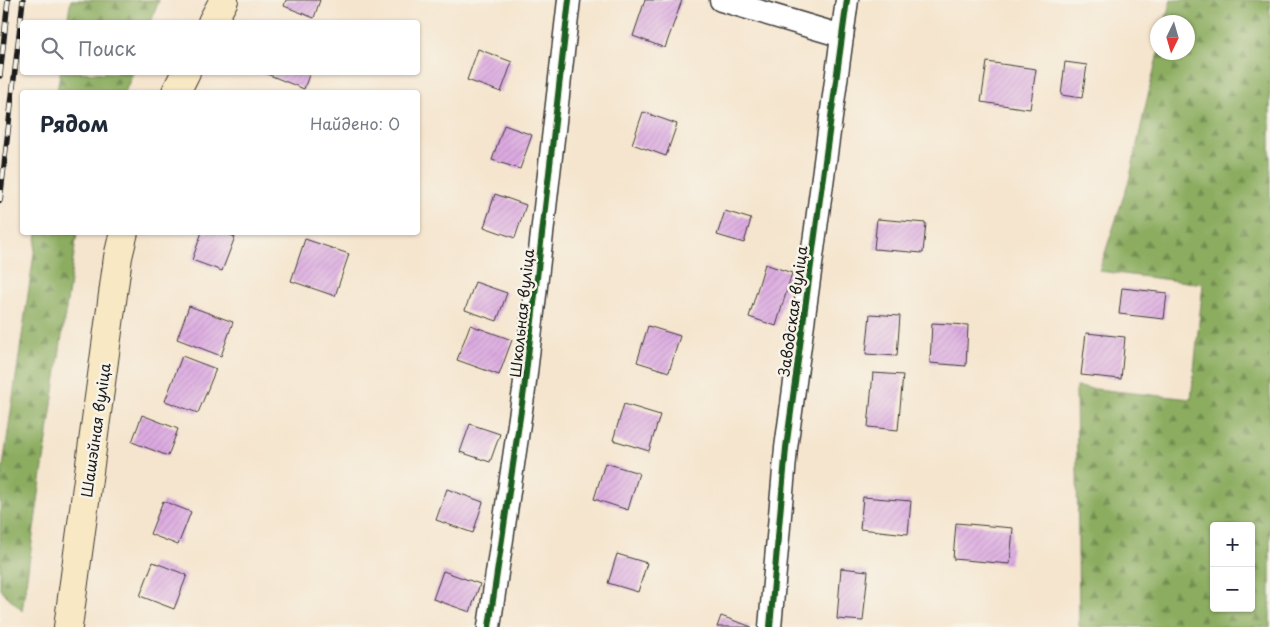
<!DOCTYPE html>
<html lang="ru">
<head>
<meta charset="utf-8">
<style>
	:root { --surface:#fff; --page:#f2f2f3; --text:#1f2937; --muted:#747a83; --line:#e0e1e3 }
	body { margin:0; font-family:"Playpen Sans",sans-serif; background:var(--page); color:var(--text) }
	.controls { position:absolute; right:15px; bottom:15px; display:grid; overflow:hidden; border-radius:5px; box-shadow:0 1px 4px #0004 }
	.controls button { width:45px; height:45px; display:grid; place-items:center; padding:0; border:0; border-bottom:1px solid var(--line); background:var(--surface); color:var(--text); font:25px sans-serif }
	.compass { position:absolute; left:1150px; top:15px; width:45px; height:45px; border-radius:50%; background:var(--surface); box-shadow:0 1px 4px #0004; rotate:185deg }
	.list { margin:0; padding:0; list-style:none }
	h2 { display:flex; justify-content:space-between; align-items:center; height:65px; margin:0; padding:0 20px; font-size:21px }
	h2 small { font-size:16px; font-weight:400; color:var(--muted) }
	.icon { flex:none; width:28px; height:28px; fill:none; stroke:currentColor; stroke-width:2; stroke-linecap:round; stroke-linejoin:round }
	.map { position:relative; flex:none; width:1270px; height:627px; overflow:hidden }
	.search { position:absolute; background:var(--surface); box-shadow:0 1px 4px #0004; left:20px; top:20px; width:400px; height:55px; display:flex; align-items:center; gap:12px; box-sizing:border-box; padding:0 18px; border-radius:5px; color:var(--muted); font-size:19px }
	.panel { position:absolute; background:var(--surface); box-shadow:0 1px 4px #0004; left:20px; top:90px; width:400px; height:145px; border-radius:5px }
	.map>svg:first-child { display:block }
	.forest { fill:url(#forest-firs); stroke:#54643e; fill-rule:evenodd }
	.building { fill:url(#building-hatch) }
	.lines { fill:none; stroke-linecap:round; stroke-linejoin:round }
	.minor-casing { stroke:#3d3a37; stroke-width:25 }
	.secondary-casing { stroke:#3d3a37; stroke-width:30 }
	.minor { stroke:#fff; stroke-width:22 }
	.secondary { stroke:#f8e8c3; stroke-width:28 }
	.rail-casing { stroke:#1c1c1c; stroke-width:5.5 }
	.rail { stroke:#f7f3e8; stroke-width:4; stroke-dasharray:11; stroke-linecap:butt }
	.cycleway-casing { stroke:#f7f3e8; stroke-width:9 }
	.cycleway { stroke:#1b5e20; stroke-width:6 }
	.labels { text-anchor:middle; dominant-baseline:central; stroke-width:5; stroke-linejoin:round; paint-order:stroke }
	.street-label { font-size:15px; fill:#1c1c1c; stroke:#f7f3e8 }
</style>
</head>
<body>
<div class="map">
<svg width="1270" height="627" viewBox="0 0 1270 627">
	<defs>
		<pattern id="forest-firs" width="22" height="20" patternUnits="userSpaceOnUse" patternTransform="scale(1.25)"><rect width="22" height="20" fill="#8cad61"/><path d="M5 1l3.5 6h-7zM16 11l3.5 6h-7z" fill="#728c4f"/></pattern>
		<pattern id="building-hatch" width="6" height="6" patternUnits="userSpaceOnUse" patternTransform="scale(1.25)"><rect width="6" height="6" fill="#dcaae1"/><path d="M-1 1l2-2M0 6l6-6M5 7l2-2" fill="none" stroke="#bc92c0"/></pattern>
	</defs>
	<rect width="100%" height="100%" fill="#f7f3e8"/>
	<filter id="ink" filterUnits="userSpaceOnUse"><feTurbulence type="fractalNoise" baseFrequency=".02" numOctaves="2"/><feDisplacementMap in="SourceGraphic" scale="10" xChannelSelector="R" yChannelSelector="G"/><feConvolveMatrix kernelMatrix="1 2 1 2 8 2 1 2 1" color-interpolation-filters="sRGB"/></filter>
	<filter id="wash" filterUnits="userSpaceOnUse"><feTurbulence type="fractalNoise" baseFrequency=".0096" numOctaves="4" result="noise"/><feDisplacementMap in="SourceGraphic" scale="20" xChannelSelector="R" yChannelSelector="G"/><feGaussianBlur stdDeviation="1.12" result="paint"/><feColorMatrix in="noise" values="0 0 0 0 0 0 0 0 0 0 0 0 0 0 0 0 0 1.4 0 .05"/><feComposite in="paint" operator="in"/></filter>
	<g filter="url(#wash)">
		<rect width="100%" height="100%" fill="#f5e5ce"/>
		<g class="forest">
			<path d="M71 0H159L151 22H67Z"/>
			<path d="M1171 0H1270V627H1079L1076 387 1191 399 1203 284 1099 271 1130 177 1145 108 1158 53 1188 52V22H1165ZM1214 526H1251V608H1214Z"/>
			<path d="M60 73V72L133 73 125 92H57Z"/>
			<path d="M37 233H77L22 611 0 589V487Z"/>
		</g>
		<g id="blocks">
			<g class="building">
				<path d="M286 0H320L314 18 284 6Z"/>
				<path d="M645 0H682L665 48 633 36Z"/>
				<path d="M478 49 512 62 501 92 467 80Z"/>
				<path d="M987 62 1036 69 1030 109 981 102Z"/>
				<path d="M1065 62 1087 65 1082 98 1061 95Z"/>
				<path d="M262 72H310L304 89Z"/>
				<path d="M643 112 677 124 666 156 632 144Z"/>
				<path d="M504 125 532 135 520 169 492 160Z"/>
				<path d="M495 194 526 205 515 238 484 227Z"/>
				<path d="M725 211 751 219 744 243 717 235Z"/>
				<path d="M877 219 926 223 923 253 874 249Z"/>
				<path d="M202 232H223L235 237 222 271 192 260Z"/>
				<path d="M305 239 349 254 335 296 291 281Z"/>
				<path d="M765 264 792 273 776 326 749 317Z"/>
				<path d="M475 282 507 293 497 321 465 310Z"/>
				<path d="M1122 288 1167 293 1164 319 1119 314Z"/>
				<path d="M189 306 233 322 221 356 177 339Z"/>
				<path d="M870 314 900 316 897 356 866 354Z"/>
				<path d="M932 323 968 325 966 366 930 363Z"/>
				<path d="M470 325 512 340 499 375 457 360Z"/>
				<path d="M648 326 680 336 669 372 637 362Z"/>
				<path d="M1086 333 1125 337 1121 379 1081 375Z"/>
				<path d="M182 356 216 369 198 413 165 401Z"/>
				<path d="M873 373 903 375 898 430 868 427Z"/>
				<path d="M624 404 660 415 649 451 613 440Z"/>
				<path d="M142 415 178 429 168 456 132 442Z"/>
				<path d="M470 424 500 434 490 462 460 452Z"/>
				<path d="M605 463 639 473 628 510 594 499Z"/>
				<path d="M447 489 483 502 473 533 436 520Z"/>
				<path d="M863 497 911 501 908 534 860 529Z"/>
				<path d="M163 501 191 512 178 545 150 534Z"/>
				<path d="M956 523 1013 528 1010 564 953 559Z"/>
				<path d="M617 554 647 563 638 592 608 583Z"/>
				<path d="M153 562 187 575 174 609 140 596Z"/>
				<path d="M841 568 868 571 863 621 837 619Z"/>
				<path d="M443 571 480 584 470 612 433 599Z"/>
				<path d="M721 616 752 627H717Z"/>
			</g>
		</g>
	</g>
	<g filter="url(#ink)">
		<use href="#blocks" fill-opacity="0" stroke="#3d3a37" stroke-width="1"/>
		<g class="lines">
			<defs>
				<g id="minor">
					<path d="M721 0 842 36"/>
					<path d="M489 627 524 390 569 0"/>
					<path d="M770 627 786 448 847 0"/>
				</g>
				<g id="secondary">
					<path d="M212 22 224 0"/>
					<path d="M176 92 186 72"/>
					<path d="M68 627 118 257 124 232"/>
				</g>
			</defs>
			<use href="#minor" class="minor-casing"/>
			<use href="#secondary" class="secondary-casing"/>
			<use href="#minor" class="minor"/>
			<use href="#secondary" class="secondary"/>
			<defs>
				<g id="rail">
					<path d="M0 76 8 0"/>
					<path d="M0 201 23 0"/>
				</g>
			</defs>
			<use href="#rail" class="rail-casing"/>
			<use href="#rail" class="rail"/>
			<defs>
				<g id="cycleway">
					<path d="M489 627 524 390 569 0"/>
					<path d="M770 627 786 448 847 0"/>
				</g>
			</defs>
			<use href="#cycleway" class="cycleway-casing"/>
			<use href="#cycleway" class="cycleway"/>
		</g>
	</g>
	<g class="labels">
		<g class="street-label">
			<text transform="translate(792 311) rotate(-82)">Заводская вуліца</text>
			<text transform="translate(521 313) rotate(-84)">Школьная вуліца</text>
			<text transform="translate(95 430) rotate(-82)">Шашэйная вуліца</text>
		</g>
	</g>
</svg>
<div class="controls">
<button>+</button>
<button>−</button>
</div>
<svg class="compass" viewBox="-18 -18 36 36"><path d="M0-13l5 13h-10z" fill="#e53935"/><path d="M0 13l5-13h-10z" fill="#747a83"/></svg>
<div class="search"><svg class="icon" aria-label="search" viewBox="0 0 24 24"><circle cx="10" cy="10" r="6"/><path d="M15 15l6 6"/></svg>Поиск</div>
<section class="panel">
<h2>Рядом<small>Найдено: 0</small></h2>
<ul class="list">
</ul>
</section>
</div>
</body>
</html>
